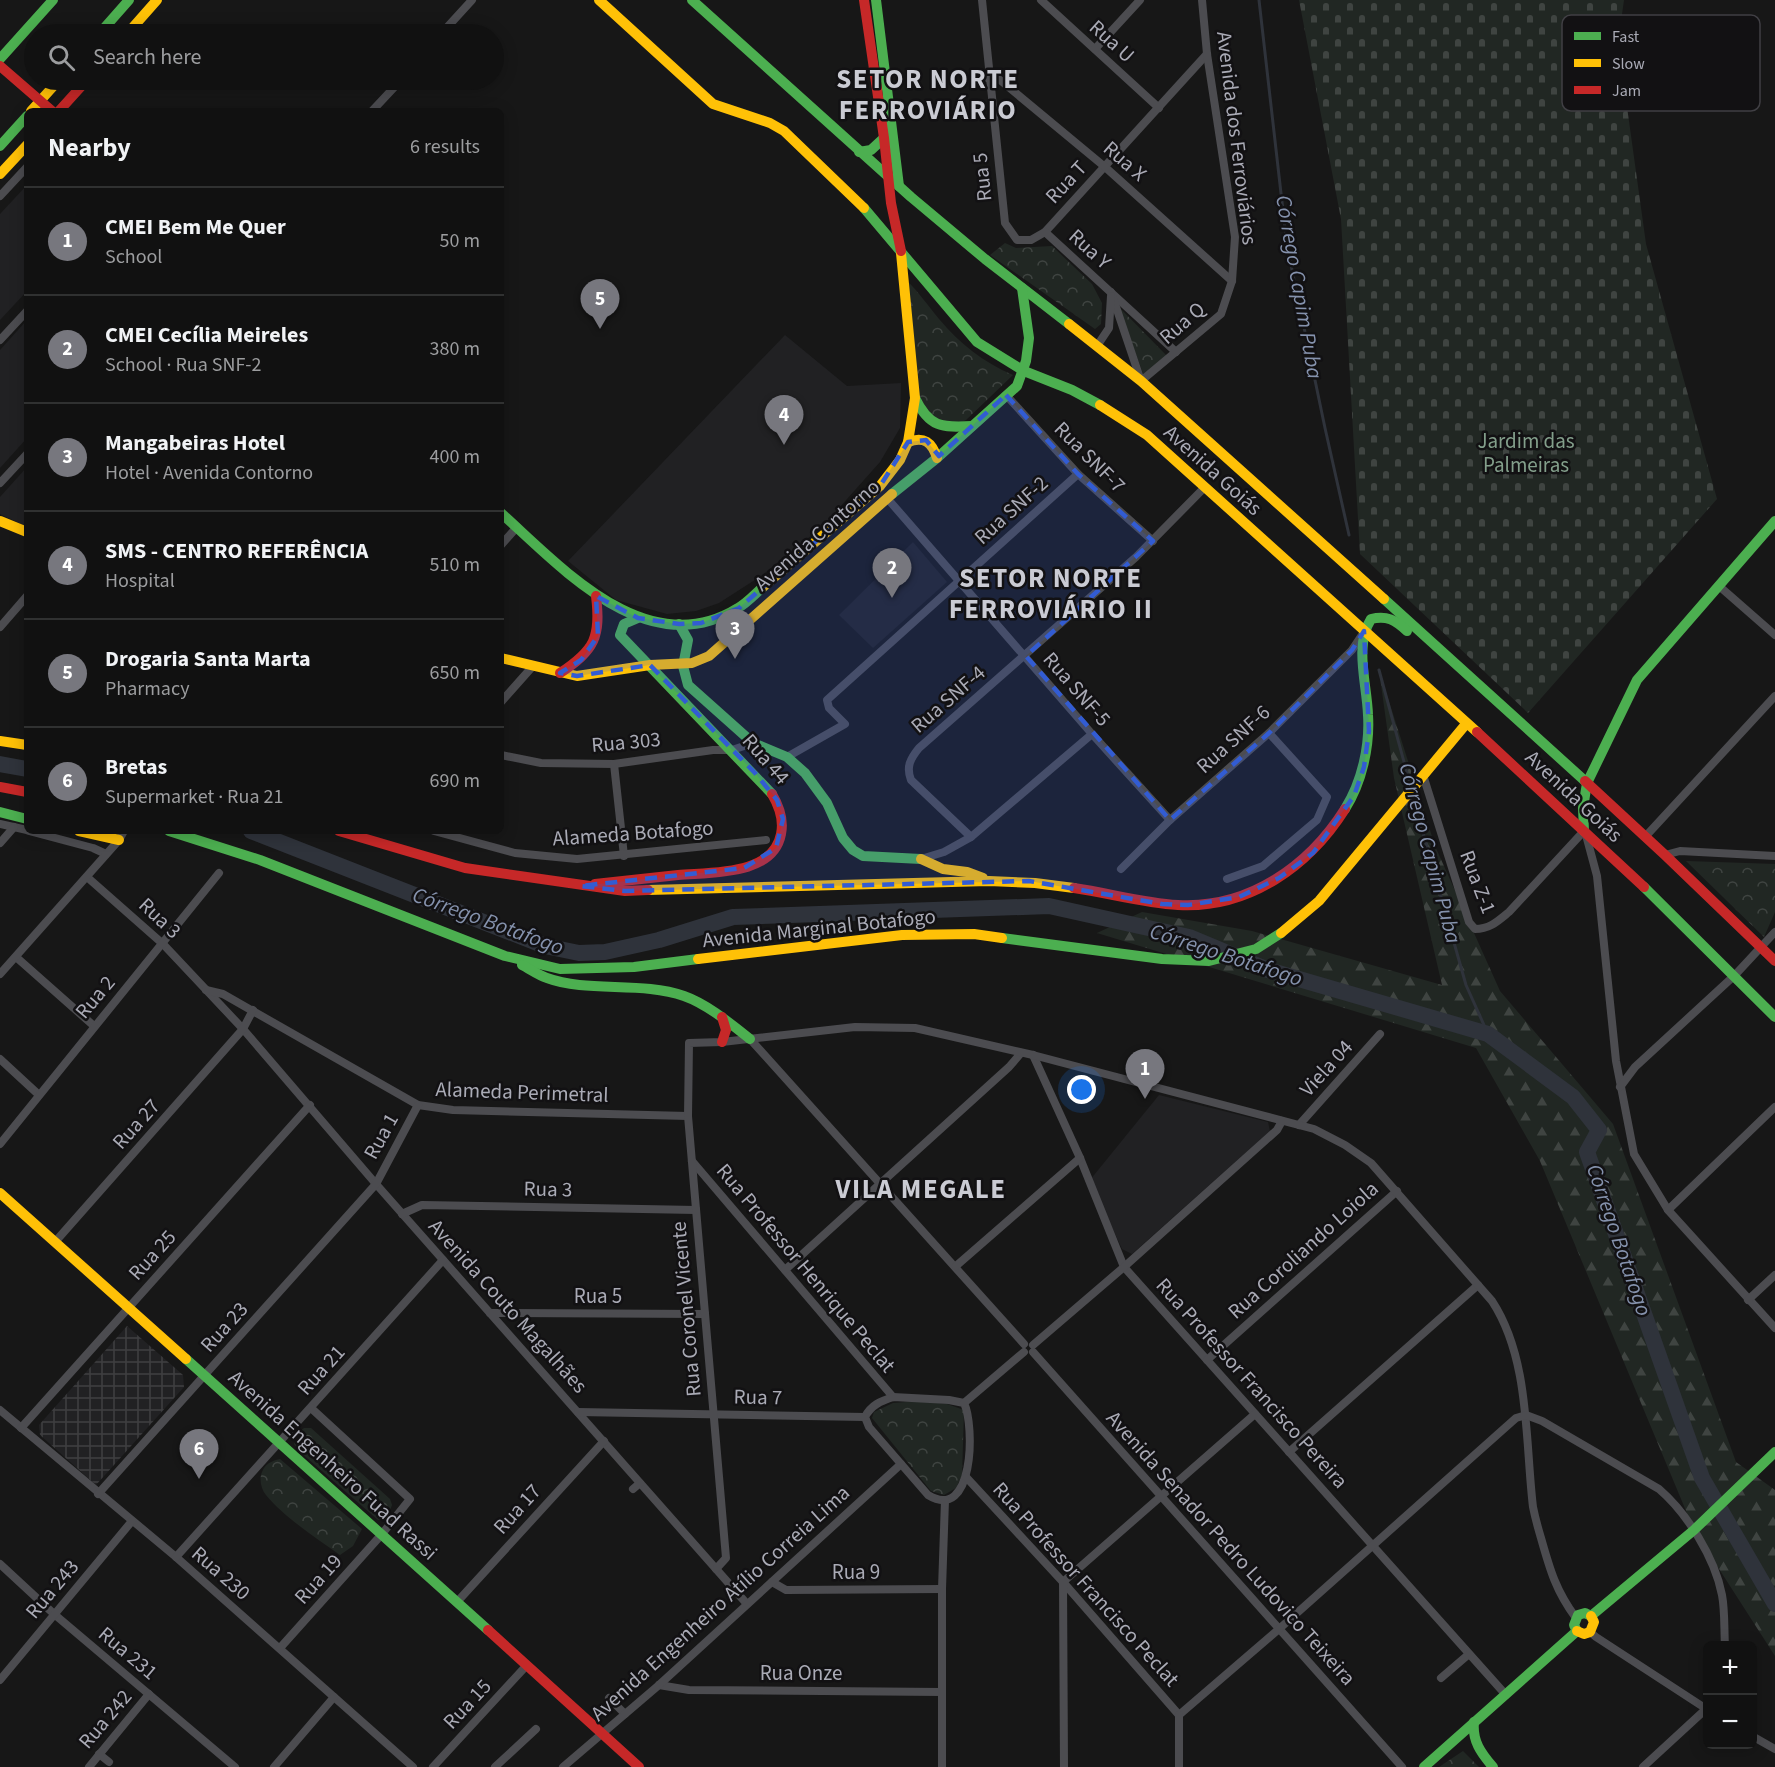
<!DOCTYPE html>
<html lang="en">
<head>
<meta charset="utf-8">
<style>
	:root { --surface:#111; --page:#1a1a1a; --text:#f1f3f6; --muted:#9c9d9f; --line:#303131; --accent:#77777e }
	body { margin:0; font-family:"Source Sans 3",sans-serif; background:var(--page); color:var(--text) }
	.controls { position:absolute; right:18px; bottom:18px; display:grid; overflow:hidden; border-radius:9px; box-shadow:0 3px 15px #0003 }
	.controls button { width:54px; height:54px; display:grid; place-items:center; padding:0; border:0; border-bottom:2px solid var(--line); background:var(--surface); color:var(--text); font:30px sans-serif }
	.you { position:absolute; left:1082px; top:1090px; width:21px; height:21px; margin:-15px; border:4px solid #fff; border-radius:50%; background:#1a73e8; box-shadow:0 0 0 9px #1a73e833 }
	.badge { display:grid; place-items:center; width:39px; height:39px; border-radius:50%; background:var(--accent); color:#fff; font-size:20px; font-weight:700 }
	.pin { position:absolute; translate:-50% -50px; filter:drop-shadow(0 2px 3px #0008) }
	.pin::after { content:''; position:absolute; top:32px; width:21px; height:18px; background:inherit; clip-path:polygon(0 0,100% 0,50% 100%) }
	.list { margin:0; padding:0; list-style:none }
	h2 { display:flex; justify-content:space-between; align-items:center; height:78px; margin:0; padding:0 24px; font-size:26px }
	h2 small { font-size:20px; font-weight:400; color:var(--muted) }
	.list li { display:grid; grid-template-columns:39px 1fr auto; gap:18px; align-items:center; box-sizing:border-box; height:108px; padding:0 24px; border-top:2px solid var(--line) }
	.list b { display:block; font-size:22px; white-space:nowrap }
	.list p { margin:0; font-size:20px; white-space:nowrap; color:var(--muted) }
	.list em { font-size:20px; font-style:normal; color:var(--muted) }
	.icon { flex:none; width:33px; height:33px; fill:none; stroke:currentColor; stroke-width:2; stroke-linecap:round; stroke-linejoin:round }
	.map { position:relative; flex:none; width:1775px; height:1767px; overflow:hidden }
	.search { position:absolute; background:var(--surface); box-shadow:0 3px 15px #0003; left:24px; top:24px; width:480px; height:66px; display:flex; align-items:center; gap:15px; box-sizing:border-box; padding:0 21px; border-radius:33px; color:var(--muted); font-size:22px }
	.panel { position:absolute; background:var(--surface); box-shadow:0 3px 15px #0003; left:24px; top:108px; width:480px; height:726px; border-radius:9px }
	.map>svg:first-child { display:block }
	.built { fill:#212123 }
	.industrial { fill:url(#industrial-grid) }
	.forest { fill:url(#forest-firs) }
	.cemetery { fill:url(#cemetery-stones) }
	.park { fill:url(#park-crowns) }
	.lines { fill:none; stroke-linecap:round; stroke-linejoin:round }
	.stream { stroke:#2f333b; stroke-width:3 }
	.river { stroke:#2f333b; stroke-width:16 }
	.street { stroke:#4c4c50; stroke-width:8 }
	.fast { stroke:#4caf50; stroke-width:10 }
	.slow { stroke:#ffc107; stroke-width:10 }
	.jam { stroke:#c62828; stroke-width:10 }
	.marked { fill:#325cd3; fill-opacity:0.2; stroke:#325cd3; stroke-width:4.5; stroke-dasharray:12 8; stroke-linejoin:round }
	.labels { text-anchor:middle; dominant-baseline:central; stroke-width:5; stroke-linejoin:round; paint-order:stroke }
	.street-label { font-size:21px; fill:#aaabb6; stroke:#121113 }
	.park-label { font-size:21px; fill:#839f8b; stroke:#121113 }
	.water-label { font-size:22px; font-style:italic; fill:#8592ad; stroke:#121113 }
	.district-label { font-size:27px; font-weight:bold; letter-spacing:1.5px; fill:#cacbd3; stroke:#121113 }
	.key { fill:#121113; stroke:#403f44; stroke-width:1.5 }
	.key-label { font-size:16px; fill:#aaabb6 }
</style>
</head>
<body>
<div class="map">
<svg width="1775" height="1767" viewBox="0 0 1775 1767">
	<defs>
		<pattern id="industrial-grid" width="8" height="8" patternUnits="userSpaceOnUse" patternTransform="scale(1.5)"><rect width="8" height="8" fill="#212123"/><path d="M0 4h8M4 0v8" fill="none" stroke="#3f3f41"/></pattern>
		<pattern id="forest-firs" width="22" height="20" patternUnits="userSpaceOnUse" patternTransform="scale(1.5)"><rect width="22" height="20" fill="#212723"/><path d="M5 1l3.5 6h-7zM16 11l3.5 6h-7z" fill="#3f4441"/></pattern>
		<pattern id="cemetery-stones" width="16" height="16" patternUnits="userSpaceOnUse" patternTransform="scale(1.5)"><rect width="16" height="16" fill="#212723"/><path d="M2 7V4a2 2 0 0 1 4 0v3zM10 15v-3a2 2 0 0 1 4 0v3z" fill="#3f4441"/></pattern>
		<pattern id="park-crowns" width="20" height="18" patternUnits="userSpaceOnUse" patternTransform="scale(1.5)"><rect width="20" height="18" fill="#212723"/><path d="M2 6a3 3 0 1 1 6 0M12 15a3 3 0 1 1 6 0" fill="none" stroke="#3f4441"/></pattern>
	</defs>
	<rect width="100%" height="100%" fill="#171717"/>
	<g class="built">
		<path d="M27 185V291L0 320V214Z"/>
		<path d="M27 320V438L0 468V350Z"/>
		<path d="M785 335 847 386 901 383 900 428 880 462 823 526 761 576 719 603 696 611 667 614 616 600 568 561Z"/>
		<path d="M27 467V527L0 514V497Z"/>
		<path d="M913 542 947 582 873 648 839 615Z"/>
		<path d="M1159 1095 1268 1122 1270 1131 1132 1254 1122 1249 1090 1180Z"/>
	</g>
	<path class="industrial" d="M127 1326 183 1375 184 1387 96 1485 40 1435 39 1425Z"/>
	<path class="forest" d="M1379 670 1435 846 1500 991 1613 1124 1736 1462 1775 1490V1656L1694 1530 1540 1161 1476 1048 1097 933 1142 912 1252 931 1442 985 1394 778Z"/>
	<path class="cemetery" d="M1299 0H1624L1618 42 1646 244 1717 499 1528 713 1360 554 1341 219Z"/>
	<g class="park">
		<path d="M1005 243 1016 248 1052 246 1092 284 1102 303 1101 324 1095 329 990 255Z"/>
		<path d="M906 280C919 292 928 306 939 319 960 344 983 362 1013 375L966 420 958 424 932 418 920 403Z"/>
		<path d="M1118 306 1167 356 1144 376Z"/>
		<path d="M1686 861 1775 864V912L1764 937Z"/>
		<path d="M919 1401 947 1404 964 1410 962 1475 956 1488 944 1495 931 1491 872 1418 874 1412 893 1403Z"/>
		<path d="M304 1428H311L390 1499 392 1505 387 1518 378 1520 299 1451 294 1444 297 1434Z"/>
		<path d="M280 1459 362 1529 353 1546 340 1555C316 1538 284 1517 266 1495 261 1489 259 1479 262 1472 265 1464 271 1461 280 1459Z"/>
		<path d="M1463 1751 1479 1767H1439Z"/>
	</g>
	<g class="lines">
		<g class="stream">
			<path d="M1259 0 1287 246 1325 428 1349 535"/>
			<path d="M1379 670 1410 784"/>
			<path d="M1412 794 1466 985 1488 1034"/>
		</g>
		<g class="river">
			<path d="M0 764 27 769"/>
			<path d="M251 831 545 946 579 953 605 952 659 940 733 917 1049 906 1189 937 1268 970 1488 1034 1573 1097 1599 1130 1587 1152 1702 1478 1775 1604"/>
		</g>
		<g class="street">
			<path d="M982 0 1005 223 1017 240H1031L1045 232 1207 54"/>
			<path d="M1041 0 1159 108"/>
			<path d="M441 34 472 0"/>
			<path d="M1095 49 1140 0"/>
			<path d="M989 79 1000 80 1105 167 1232 281"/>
			<path d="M372 111 401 80"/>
			<path d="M0 196 27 167"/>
			<path d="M1045 232 1176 352"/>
			<path d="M1111 292 1141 381 1221 314 1232 281 1235 237 1207 54 1202 0"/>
			<path d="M0 340 27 311"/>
			<path d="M1097 346 1109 328 1111 296"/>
			<path d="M1006 395 1078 474 1153 541"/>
			<path d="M0 483 27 454"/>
			<path d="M887 498 1092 734 1170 820"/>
			<path d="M501 545 517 527"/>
			<path d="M1719 586 1775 635"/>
			<path d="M0 627 27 596"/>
			<path d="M501 702 533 666"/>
			<path d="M501 755 541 763 614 764 713 750H732L753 743"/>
			<path d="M787 757 845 724 829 708 827 700 1078 474"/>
			<path d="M614 764 624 856"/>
			<path d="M1423 775 1469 922 1475 929C1490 929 1498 921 1509 912L1584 831"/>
			<path d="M0 824 27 830"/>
			<path d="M29 831 93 848 106 854"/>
			<path d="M434 831 515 853 577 859 766 840"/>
			<path d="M1586 835 1597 876 1616 1061 1634 1154 1668 1210 1775 1328"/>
			<path d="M971 837 911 780C906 767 910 759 919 748L1136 557 1204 488"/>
			<path d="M1645 837 1775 696"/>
			<path d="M0 843 14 827"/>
			<path d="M1665 855 1680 851 1775 856"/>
			<path d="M921 859 944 852 971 837 1092 734"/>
			<path d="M1121 869 1170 820 1269 733 1352 650 1362 635"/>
			<path d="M87 877 163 944 243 1029 376 1184 747 1604"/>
			<path d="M1227 879 1263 866 1317 820 1327 797 1269 733"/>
			<path d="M16 957 94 1026"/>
			<path d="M0 974 119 840 124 831"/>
			<path d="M206 990 223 994 418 1105 453 1110 688 1116"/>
			<path d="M750 1039 1024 1344"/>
			<path d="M1033 1055 1080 1158 1124 1267 1506 1695"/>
			<path d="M0 1059 39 1095"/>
			<path d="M1620 1087 1635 1067 1735 975 1775 932"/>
			<path d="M1299 1125 1380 1034"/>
			<path d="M0 1144 219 873"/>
			<path d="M692 1161 893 1397"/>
			<path d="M1668 1210 1775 1107"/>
			<path d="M402 1214 422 1205 696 1210"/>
			<path d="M55 1242 243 1029 253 1010"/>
			<path d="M956 1266 1080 1158"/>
			<path d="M785 1270 1009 1067 1021 1053"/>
			<path d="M1748 1300 1775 1275"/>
			<path d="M490 1313 705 1314"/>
			<path d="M1033 1345 1124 1267 1277 1130 1282 1121"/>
			<path d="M1033 1352 1402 1767"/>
			<path d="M1207 1360 1397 1191"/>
			<path d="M893 1397 949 1400 964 1403C975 1426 974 1523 928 1495L869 1427 865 1417C871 1405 881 1401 893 1397Z"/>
			<path d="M964 1403 1024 1352"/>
			<path d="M0 1410 176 1557 413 1767"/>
			<path d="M578 1412 865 1417"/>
			<path d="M21 1428 310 1105"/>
			<path d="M1289 1452 1478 1285"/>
			<path d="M966 1477 1063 1582 1179 1715"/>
			<path d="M633 1489 640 1483"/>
			<path d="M98 1494 376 1184 418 1105"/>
			<path d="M176 1557 443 1260"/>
			<path d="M0 1564 54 1614 235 1767"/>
			<path d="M716 1569 726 1558 688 1116 689 1043 722 1042 855 1027 915 1028 1033 1055 1314 1129 1345 1145 1371 1163 1492 1301C1530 1359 1525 1440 1533 1507 1535 1517 1538 1528 1541 1538 1550 1570 1556 1591 1576 1618"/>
			<path d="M772 1582 786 1590 942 1589"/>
			<path d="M457 1602 604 1441"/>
			<path d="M1590 1632 1596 1637 1708 1710"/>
			<path d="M280 1648 382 1534 410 1499 311 1408"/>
			<path d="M1441 1678 1469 1654"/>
			<path d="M0 1680 132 1521"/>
			<path d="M659 1685 689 1690 942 1692"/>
			<path d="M609 1698 625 1714"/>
			<path d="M1179 1715 1279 1629 1516 1418 1526 1415 1542 1421 1659 1489C1687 1513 1715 1558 1722 1595 1725 1611 1724 1629 1725 1646"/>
			<path d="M1179 1715V1767"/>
			<path d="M1752 1736 1775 1749"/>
			<path d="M99 1754 109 1762"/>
			<path d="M89 1767 149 1694"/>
			<path d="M274 1767 334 1697"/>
			<path d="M433 1767 527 1665"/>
			<path d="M495 1767 536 1729"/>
			<path d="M563 1767 659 1685 901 1464"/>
			<path d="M942 1767V1589L945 1500"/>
			<path d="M1064 1767 1063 1582 1255 1414"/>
			<path d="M1643 1767 1706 1709"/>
		</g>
		<g class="fast">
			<path d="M692 0 911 197 985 259 1069 324"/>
			<path d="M876 0 899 186"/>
			<path d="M99 34 129 0"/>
			<path d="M0 59 53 0"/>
			<path d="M0 146 27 116"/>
			<path d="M859 152 871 150 884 138"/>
			<path d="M864 208 977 342 1024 371 1072 390 1100 405"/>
			<path d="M915 398C929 427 941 428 972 426"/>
			<path d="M892 494 937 458 1017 386 1026 361 1029 338 1022 288"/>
			<path d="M501 513C562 568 648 664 738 608 747 603 755 594 763 587"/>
			<path d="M1384 599 1585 781"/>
			<path d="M638 618 624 624 620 635 772 794"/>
			<path d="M679 624 688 640 683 666 688 685 753 743 787 757 805 773 827 803 843 838 853 850 863 856 921 859"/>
			<path d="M1345 809C1362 782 1370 746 1368 715 1367 684 1354 646 1371 619 1387 615 1395 620 1407 631"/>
			<path d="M0 812 27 819"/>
			<path d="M169 831 260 860 505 956 560 969 634 967 698 959"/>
			<path d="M1584 831 1583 808 1587 783 1637 680 1775 521"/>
			<path d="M1644 887 1775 1017"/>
			<path d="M1002 938 1162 959 1209 961 1256 949 1281 933"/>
			<path d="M522 965C530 969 538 975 547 978 587 993 642 981 684 996 707 1004 731 1024 750 1039"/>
			<path d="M186 1359 488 1630"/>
			<path d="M1591 1616 1694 1530 1775 1452"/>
			<path d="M1577 1631 1574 1625 1578 1615 1585 1613 1591 1616"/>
			<path d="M1474 1722C1472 1741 1481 1753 1493 1767"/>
			<path d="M1424 1767 1577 1631"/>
		</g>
		<g class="slow">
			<path d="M599 0 713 104 770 123 784 131 864 208"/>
			<path d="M127 34 157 0"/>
			<path d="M31 111 59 80"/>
			<path d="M0 174 27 145"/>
			<path d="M1069 324 1141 381 1384 599"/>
			<path d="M1100 405 1147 435 1477 732"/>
			<path d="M908 442C924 436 932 442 937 458"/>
			<path d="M0 521 27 532"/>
			<path d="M763 587 880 486 900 460 908 442 915 398 901 253"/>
			<path d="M501 658 577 676 650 665 692 663 709 656 892 494"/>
			<path d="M0 741 27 745"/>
			<path d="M79 831 119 840"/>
			<path d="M921 859 943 869 967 872 983 878"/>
			<path d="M648 890 989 881 1035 883 1074 888"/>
			<path d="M1281 933 1319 901 1466 724"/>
			<path d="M698 959 902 935 974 934 1002 938"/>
			<path d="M0 1193 186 1359"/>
			<path d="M1577 1631 1584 1634 1590 1632 1594 1622 1591 1616"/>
		</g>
		<g class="jam">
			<path d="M864 0 884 138 891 203 901 251"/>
			<path d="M0 66 52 111"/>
			<path d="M59 111 87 80"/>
			<path d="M560 673C595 650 601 637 596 596"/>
			<path d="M1477 732 1644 887"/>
			<path d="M1585 781 1665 855 1775 961"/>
			<path d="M0 787 27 792"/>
			<path d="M339 831 465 868 625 891 648 890"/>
			<path d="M595 884C623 881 650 878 678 875 711 872 773 876 781 834 784 820 779 806 772 794"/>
			<path d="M1074 888C1109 893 1143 903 1178 905 1249 909 1309 866 1345 809"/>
			<path d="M722 1017 726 1030 722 1042"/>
			<path d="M488 1630 639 1767"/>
		</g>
	</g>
	<path class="marked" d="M1006 395 1078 474 1153 541 1026 656 1170 820 1269 733 1352 650 1364 631 1369 731 1364 767 1354 796 1313 853 1279 878 1239 897 1188 905 1162 904 1029 881 625 891 580 886 744 868 776 848 783 819 777 800 755 773 650 665 577 676 560 673 581 660 598 636 596 596 638 618 679 624 701 623 739 608 880 486 908 442 926 440 939 456Z"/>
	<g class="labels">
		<g class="street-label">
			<text transform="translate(1112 41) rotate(42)">Rua U</text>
			<text transform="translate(1237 138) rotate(83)">Avenida dos Ferroviários</text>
			<text transform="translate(1125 161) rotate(41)">Rua X</text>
			<text transform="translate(982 177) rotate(-96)">Rua 5</text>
			<text transform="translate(1066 182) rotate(-47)">Rua T</text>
			<text transform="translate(1090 249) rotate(42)">Rua Y</text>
			<text transform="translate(1182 323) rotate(-41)">Rua Q</text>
			<text transform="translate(1090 457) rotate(45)">Rua SNF-7</text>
			<text transform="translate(1213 470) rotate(42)">Avenida Goiás</text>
			<text transform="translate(1011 510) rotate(-42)">Rua SNF-2</text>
			<text transform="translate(817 535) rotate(-41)">Avenida Contorno</text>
			<text transform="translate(1077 689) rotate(49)">Rua SNF-5</text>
			<text transform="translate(948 699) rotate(-41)">Rua SNF-4</text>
			<text transform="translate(1233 739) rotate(-42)">Rua SNF-6</text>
			<text transform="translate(626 742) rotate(-5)">Rua 303</text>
			<text transform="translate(766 759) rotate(49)">Rua 44</text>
			<text transform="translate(1574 796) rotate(43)">Avenida Goiás</text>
			<text transform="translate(633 833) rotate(-4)">Alameda Botafogo</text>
			<text transform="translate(1478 882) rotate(69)">Rua Z-1</text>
			<text transform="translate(160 918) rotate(43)">Rua 3</text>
			<text transform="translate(819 928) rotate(-6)">Avenida Marginal Botafogo</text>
			<text transform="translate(95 997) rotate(-50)">Rua 2</text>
			<text transform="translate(1326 1068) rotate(-48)">Viela 04</text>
			<text transform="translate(522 1092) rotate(2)">Alameda Perimetral</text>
			<text transform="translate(136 1124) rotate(-48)">Rua 27</text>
			<text transform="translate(381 1136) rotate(-61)">Rua 1</text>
			<text transform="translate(548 1189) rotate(1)">Rua 3</text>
			<text transform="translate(1303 1250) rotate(-42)">Rua Coroliando Loiola</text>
			<text transform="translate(152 1255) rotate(-48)">Rua 25</text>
			<text transform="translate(806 1268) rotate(50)">Rua Professor Henrique Peclat</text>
			<text x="598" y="1296">Rua 5</text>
			<text transform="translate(508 1306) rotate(48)">Avenida Couto Magalhães</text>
			<text transform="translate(686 1309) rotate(-95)">Rua Coronel Vicente</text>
			<text transform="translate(224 1327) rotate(-48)">Rua 23</text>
			<text transform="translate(321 1370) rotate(-48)">Rua 21</text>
			<text transform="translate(1252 1383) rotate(48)">Rua Professor Francisco Pereira</text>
			<text transform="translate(758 1397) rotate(1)">Rua 7</text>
			<text transform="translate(333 1465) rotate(42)">Avenida Engenheiro Fuad Rassi</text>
			<text transform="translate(517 1509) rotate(-48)">Rua 17</text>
			<text transform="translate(1231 1548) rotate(48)">Avenida Senador Pedro Ludovico Teixeira</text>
			<text x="856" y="1572">Rua 9</text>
			<text transform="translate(221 1573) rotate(41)">Rua 230</text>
			<text transform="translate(318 1579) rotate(-48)">Rua 19</text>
			<text transform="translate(1086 1584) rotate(48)">Rua Professor Francisco Peclat</text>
			<text transform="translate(52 1589) rotate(-50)">Rua 243</text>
			<text transform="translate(720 1603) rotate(-42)">Avenida Engenheiro Atílio Correia Lima</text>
			<text transform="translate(128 1653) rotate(40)">Rua 231</text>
			<text x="801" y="1673">Rua Onze</text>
			<text transform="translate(467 1704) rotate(-47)">Rua 15</text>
			<text transform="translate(105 1719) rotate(-50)">Rua 242</text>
		</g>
		<g class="park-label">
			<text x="1526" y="441">Jardim das<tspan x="1526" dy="24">Palmeiras</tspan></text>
		</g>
		<g class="water-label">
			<text transform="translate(1299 287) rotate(80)">Córrego Capim Puba</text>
			<text transform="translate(1430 853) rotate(75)">Córrego Capim Puba</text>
			<text transform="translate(488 921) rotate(20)">Córrego Botafogo</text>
			<text transform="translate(1226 955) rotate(18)">Córrego Botafogo</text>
			<text transform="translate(1619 1240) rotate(71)">Córrego Botafogo</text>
		</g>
		<g class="district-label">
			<text x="928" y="79">SETOR NORTE<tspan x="928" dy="31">FERROVIÁRIO</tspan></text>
			<text x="1051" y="578">SETOR NORTE<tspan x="1051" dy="31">FERROVIÁRIO II</tspan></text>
			<text x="921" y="1189">VILA MEGALE</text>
		</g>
	</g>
	<rect x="1562" y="15" width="198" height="96" rx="9" class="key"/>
	<rect x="1574" y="32" width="27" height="8" fill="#4caf50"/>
	<rect x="1574" y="59" width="27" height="8" fill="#ffc107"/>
	<rect x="1574" y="86" width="27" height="8" fill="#c62828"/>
	<g class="key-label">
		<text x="1612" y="42">Fast</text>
		<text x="1612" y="69">Slow</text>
		<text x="1612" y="96">Jam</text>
	</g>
</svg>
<div class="controls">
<button>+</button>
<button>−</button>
</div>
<div class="you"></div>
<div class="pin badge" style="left:1145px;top:1099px">1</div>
<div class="pin badge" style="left:892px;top:598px">2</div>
<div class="pin badge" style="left:735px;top:659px">3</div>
<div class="pin badge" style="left:784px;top:445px">4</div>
<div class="pin badge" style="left:600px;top:329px">5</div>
<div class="pin badge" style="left:199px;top:1479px">6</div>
<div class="search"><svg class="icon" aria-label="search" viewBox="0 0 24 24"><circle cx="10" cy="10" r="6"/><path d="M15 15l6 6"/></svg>Search here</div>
<section class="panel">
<h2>Nearby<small>6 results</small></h2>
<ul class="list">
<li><span class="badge">1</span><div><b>CMEI Bem Me Quer</b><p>School</p></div><em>50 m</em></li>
<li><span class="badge">2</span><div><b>CMEI Cecília Meireles</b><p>School · Rua SNF-2</p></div><em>380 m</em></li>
<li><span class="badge">3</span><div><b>Mangabeiras Hotel</b><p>Hotel · Avenida Contorno</p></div><em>400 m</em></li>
<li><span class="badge">4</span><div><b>SMS - CENTRO REFERÊNCIA</b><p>Hospital</p></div><em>510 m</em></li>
<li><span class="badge">5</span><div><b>Drogaria Santa Marta</b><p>Pharmacy</p></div><em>650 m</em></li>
<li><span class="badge">6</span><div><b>Bretas</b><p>Supermarket · Rua 21</p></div><em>690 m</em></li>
</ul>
</section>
</div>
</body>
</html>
